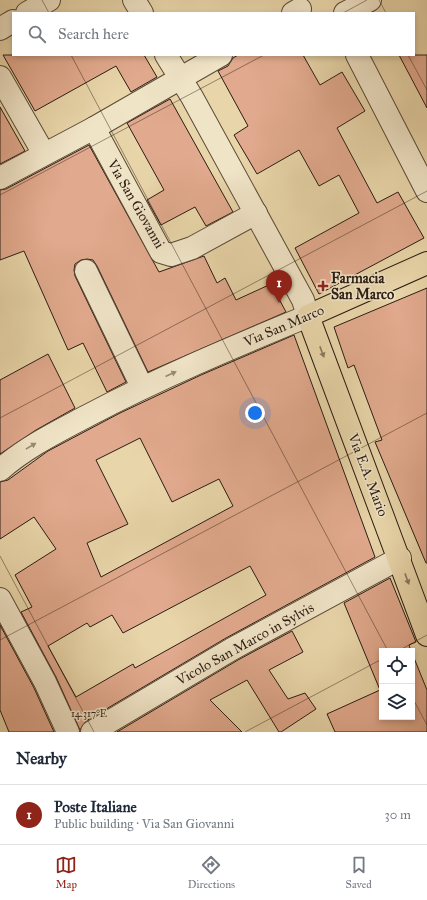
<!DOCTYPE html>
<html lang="en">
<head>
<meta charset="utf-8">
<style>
	:root { --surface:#fff; --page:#f6f6f7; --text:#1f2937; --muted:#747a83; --line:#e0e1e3; --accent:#8f2418 }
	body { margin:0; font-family:"IM FELL Great Primer",serif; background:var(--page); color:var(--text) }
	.controls { position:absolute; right:12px; bottom:12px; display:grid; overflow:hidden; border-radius:0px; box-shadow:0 2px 6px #0003 }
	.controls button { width:36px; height:36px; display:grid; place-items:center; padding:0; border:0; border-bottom:1px solid var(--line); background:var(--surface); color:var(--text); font:20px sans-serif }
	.you { position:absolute; left:255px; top:413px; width:14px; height:14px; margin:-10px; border:3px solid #fff; border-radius:50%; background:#1a73e8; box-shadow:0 0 0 6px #1a73e833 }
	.badge { display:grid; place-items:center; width:26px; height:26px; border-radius:50%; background:var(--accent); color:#fff; font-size:13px; font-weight:700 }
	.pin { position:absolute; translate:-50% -33px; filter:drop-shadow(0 1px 2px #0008) }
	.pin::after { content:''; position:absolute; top:21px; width:14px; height:12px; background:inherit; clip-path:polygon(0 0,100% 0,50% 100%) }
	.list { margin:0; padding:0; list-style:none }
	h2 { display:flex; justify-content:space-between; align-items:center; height:52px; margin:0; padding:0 16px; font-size:17px }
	h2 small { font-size:13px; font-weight:400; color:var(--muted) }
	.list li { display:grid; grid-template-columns:26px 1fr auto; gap:12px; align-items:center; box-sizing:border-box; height:60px; padding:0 16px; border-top:1px solid var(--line) }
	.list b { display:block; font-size:15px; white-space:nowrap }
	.list p { margin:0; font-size:13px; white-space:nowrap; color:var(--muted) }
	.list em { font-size:13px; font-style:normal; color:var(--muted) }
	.icon { flex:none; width:22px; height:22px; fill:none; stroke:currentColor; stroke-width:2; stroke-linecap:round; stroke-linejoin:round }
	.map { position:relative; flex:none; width:427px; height:732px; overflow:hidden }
	.search { position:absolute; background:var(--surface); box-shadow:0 2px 6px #0003; left:12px; right:12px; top:12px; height:44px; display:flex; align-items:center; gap:10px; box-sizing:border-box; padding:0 14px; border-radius:0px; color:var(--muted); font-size:15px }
	.sheet { height:112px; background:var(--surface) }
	nav { display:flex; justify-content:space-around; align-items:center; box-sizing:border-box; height:56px; border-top:1px solid var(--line); background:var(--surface); font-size:11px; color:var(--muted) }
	nav a { display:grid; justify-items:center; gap:2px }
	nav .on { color:var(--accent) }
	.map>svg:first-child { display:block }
	.building { fill:#e1a98d; stroke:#2b1c13; fill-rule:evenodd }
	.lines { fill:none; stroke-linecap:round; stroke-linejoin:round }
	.minor-casing { stroke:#5a4a38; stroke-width:24 }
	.major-casing { stroke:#2b1c13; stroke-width:24 }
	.minor { stroke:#f0e4c7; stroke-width:22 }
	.major { stroke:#e8d5a9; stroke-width:22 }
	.oneway { fill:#8a785e }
	.oneway2 { fill:#978a76 }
	.ticks { fill:none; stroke:#2b1c13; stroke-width:1; stroke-opacity:0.45 }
	.poi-dot { fill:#8f2418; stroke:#f0e4c7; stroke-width:1.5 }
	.labels { text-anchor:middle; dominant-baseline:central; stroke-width:3; stroke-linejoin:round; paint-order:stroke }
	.street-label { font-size:14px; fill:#2b1c13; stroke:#f0e4c7 }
	.poi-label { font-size:14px; font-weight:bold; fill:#2b1c13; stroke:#f0e4c7; text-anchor:start }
	.ticks-label { font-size:10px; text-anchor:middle; fill:#2b1c13; stroke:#f0e4c7; stroke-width:3; stroke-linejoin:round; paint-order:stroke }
</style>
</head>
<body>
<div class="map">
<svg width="427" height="732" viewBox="0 0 427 732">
	<rect width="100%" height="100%" fill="#e8d5a9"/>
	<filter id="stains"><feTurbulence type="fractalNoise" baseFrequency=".005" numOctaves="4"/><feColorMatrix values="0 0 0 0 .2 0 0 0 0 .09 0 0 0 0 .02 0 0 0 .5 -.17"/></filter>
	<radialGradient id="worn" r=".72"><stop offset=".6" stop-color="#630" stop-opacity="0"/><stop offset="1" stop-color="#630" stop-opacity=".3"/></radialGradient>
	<g class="building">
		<path d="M3 55H144L157 77 131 92 116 66 35 111Z"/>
		<path d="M238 55H303L320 85 342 72 365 111 337 128 377 203 398 192 424 238 319 294 295 248 359 213 339 175 319 186 299 150 257 174 234 135 248 126 218 71 228 66 233 58Z"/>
		<path d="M399 55H427V108Z"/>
		<path d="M170 99 233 212 206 226 195 207 161 225 147 200 164 190 127 123Z"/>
		<path d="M0 107 25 151 0 164Z"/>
		<path d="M89 145 159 272 204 256 217 283 225 278 236 300 271 284 286 312 148 372 97 266 93 260 87 259 81 260 75 264 74 270 75 276 126 382 107 392 83 343 68 350 24 251 0 260V190L6 189Z"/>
		<path d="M427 288V563H426L375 442 382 440 354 365 348 368 334 327Z"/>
		<path d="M294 335 375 557 226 638 86 721 80 730 56 677 21 612 32 607 15 575 56 549 34 517 0 539V482L8 480 48 451 120 413 201 375ZM140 438 172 502 219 479 233 506 101 577 87 543 128 524 96 460ZM250 566 266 595 135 668 133 664 76 697 48 646 87 623 90 627 112 615 123 633Z"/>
		<path d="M48 354 75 408 36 430 0 454V380Z"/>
		<path d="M390 578 416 642 409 645 411 651H382V717H412V653L427 690V732H335L327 714 380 690 344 603Z"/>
		<path d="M0 625 34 688 54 732H9L0 710Z"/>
		<path d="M292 631 303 652 269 670 288 699 305 693 316 709 281 732H279L247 680 210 700 242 732H117L238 660Z"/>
	</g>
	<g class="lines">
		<defs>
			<g id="minor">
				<path d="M134 0 142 13"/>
				<path d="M27 13 49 0"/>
				<path d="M293 13 300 9"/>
				<path d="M345 13 370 0"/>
				<path d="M0 29 13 21"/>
				<path d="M357 55 427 191"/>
				<path d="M0 77 44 154"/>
				<path d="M94 128 161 252 171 255 192 248 256 213"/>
				<path d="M0 178 94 128 221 55"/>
				<path d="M86 271 142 387"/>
				<path d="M0 470C26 447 57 432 87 416 159 378 233 347 308 316L303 300 192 97 166 55"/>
				<path d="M0 599 45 682 68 732"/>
				<path d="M92 732 232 649 400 558"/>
			</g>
			<path id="major" d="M427 263 308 316 427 635"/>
		</defs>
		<use href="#minor" class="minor-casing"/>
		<use href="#major" class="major-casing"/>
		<use href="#minor" class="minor"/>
		<use href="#major" class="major"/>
	</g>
	<defs><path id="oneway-solid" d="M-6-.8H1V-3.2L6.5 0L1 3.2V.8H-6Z"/></defs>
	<g class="oneway">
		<use href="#oneway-solid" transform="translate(322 352) rotate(69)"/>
		<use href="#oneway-solid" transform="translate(407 579) rotate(70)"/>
	</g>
	<g class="oneway2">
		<use href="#oneway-solid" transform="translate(171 374) rotate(-24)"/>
		<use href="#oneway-solid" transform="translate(31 446) rotate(-31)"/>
	</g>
	<path class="ticks" d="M42 0 49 13M379 0 386 13M343 13 367 0M71 55 388 651M408 55 427 90M0 195 264 55M0 418 427 191M0 556 94 732M0 640 427 413M398 651 427 635M412 697 427 725M245 732 382 659"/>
	<path class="poi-dot" d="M321 280h4v4h4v4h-4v4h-4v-4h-4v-4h4z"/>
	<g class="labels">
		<g class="street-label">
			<text transform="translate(136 204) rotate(60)">Via San Giovanni</text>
			<text transform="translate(284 326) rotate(-23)">Via San Marco</text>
			<text transform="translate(368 475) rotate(69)">Via E.A. Mario</text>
			<text transform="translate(245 644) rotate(-29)">Vicolo San Marco in Sylvis</text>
		</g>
		<g class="poi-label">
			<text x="331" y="278">Farmacia<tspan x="331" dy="16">San Marco</tspan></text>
		</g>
	</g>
	<g class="ticks-label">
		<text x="89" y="717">14.317°E</text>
	</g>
	<rect width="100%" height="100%" filter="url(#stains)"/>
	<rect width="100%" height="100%" fill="url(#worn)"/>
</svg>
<div class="controls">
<button><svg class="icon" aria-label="locate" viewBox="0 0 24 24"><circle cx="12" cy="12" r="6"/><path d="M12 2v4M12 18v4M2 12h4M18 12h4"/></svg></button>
<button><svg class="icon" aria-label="layers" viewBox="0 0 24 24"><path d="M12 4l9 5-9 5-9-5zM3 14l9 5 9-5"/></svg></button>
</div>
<div class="you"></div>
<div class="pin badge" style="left:279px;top:303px">1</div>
<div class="search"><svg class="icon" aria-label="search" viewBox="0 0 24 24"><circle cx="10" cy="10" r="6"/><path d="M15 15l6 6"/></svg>Search here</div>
</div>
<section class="sheet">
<h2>Nearby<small></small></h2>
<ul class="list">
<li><span class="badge">1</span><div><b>Poste Italiane</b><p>Public building · Via San Giovanni</p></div><em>30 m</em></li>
</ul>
</section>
<nav>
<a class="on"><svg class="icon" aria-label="map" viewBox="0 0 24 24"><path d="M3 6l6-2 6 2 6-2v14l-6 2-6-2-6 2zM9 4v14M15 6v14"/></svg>Map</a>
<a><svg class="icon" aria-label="directions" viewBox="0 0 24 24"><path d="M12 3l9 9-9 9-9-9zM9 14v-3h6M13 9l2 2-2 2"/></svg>Directions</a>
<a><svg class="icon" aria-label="saved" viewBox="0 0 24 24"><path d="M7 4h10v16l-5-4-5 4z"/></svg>Saved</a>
</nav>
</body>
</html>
